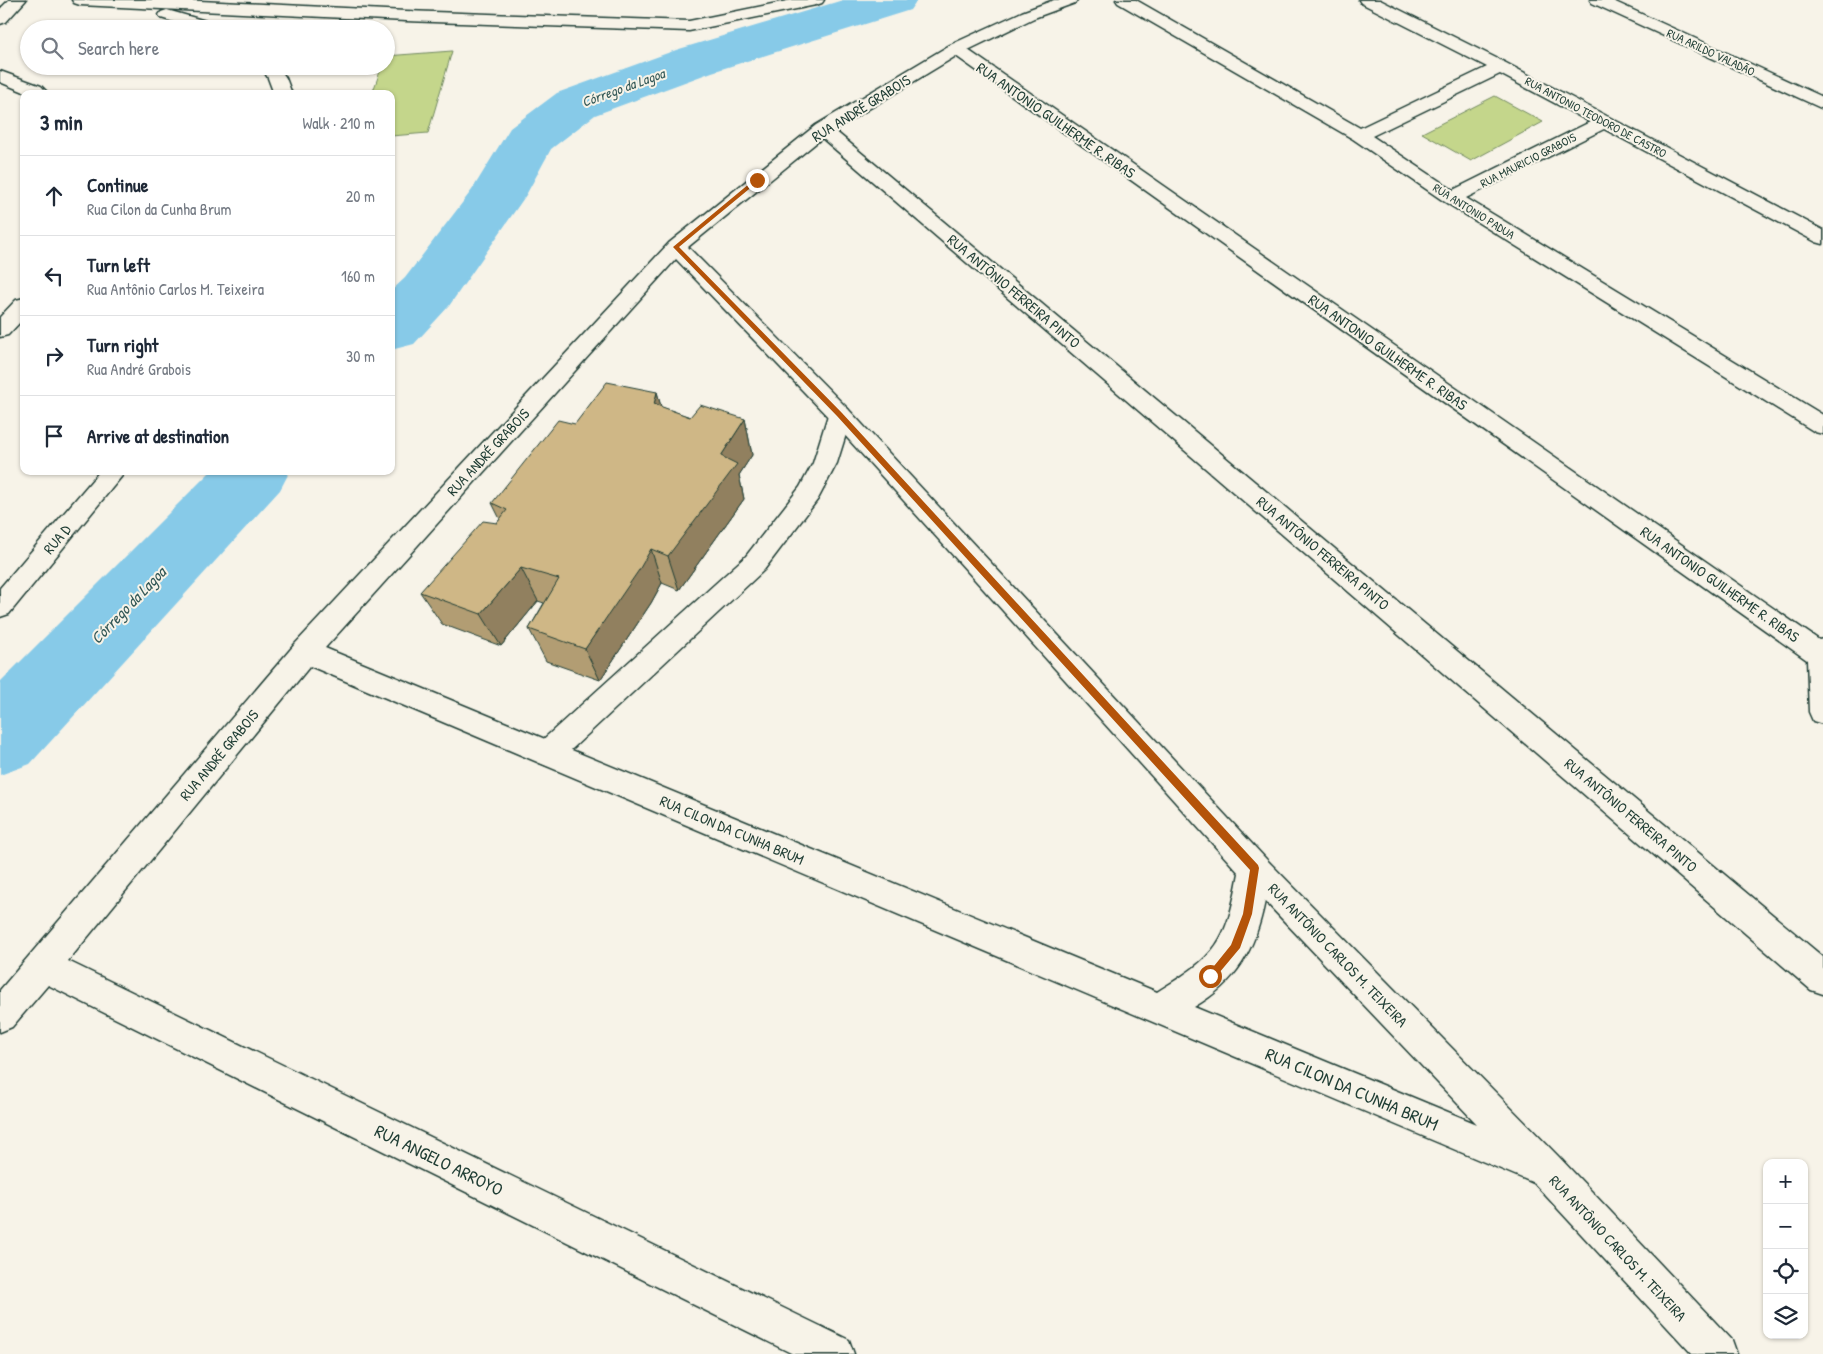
<!DOCTYPE html>
<html lang="en">
<head>
<meta charset="utf-8">
<style>
	:root { --surface:#fff; --page:#f2f2f3; --text:#1f2937; --muted:#747a83; --line:#e0e1e3 }
	body { margin:0; font-family:"Patrick Hand",sans-serif; background:var(--page); color:var(--text) }
	.controls { position:absolute; right:15px; bottom:15px; display:grid; overflow:hidden; border-radius:10px; box-shadow:0 1px 4px #0004 }
	.controls button { width:45px; height:45px; display:grid; place-items:center; padding:0; border:0; border-bottom:1px solid var(--line); background:var(--surface); color:var(--text); font:25px sans-serif }
	.stop { position:absolute; width:15px; height:15px; margin:-11px; border:4px solid #b45309; border-radius:50%; background:#fff }
	.stop.end { background:#b45309; border-color:#fff; box-shadow:0 1px 5px #0008 }
	.list { margin:0; padding:0; list-style:none }
	h2 { display:flex; justify-content:space-between; align-items:center; height:65px; margin:0; padding:0 20px; font-size:21px }
	h2 small { font-size:16px; font-weight:400; color:var(--muted) }
	.list li { display:grid; grid-template-columns:32px 1fr auto; gap:15px; align-items:center; box-sizing:border-box; height:80px; padding:0 20px; border-top:1px solid var(--line) }
	.list b { display:block; font-size:19px; white-space:nowrap }
	.list p { margin:0; font-size:16px; white-space:nowrap; color:var(--muted) }
	.list em { font-size:16px; font-style:normal; color:var(--muted) }
	.icon { flex:none; width:28px; height:28px; fill:none; stroke:currentColor; stroke-width:2; stroke-linecap:round; stroke-linejoin:round }
	.map { position:relative; flex:none; width:1823px; height:1354px; overflow:hidden }
	.search { position:absolute; background:var(--surface); box-shadow:0 1px 4px #0004; left:20px; top:20px; width:375px; height:55px; display:flex; align-items:center; gap:12px; box-sizing:border-box; padding:0 18px; border-radius:28px; color:var(--muted); font-size:19px }
	.panel { position:absolute; background:var(--surface); box-shadow:0 1px 4px #0004; left:20px; top:90px; width:375px; height:385px; border-radius:10px }
	.map>svg:first-child { display:block }
	.green { fill:#c4d68b; stroke:#728a60 }
	.lines { fill:none; stroke-linecap:round; stroke-linejoin:round }
	.river { fill:#87cae8; fill-rule:evenodd }
	.lane-casing { stroke:#1f3d34; stroke-width:3 }
	.street-casing { stroke:#1f3d34; stroke-width:3 }
	.lane { fill:#f7f3e8; fill-rule:evenodd }
	.street { fill:#f7f3e8; fill-rule:evenodd }
	.wall { fill:#b29d73; stroke:#1f3d34 }
	.shaded-wall { fill:#91805e; stroke:#1f3d34 }
	.building { fill:#cfb786; stroke:#1f3d34 }
	.route { fill:#b45309 }
	.labels { text-anchor:middle; dominant-baseline:central; stroke-width:4; stroke-linejoin:round; paint-order:stroke }
	.far-street-label { font-size:12px; fill:#1f3d34; stroke:#f7f3e8 }
	.far-water-label { font-size:14px; font-style:italic; fill:#345958; stroke:#f7f3e8 }
	.street-label { font-size:15px; fill:#1f3d34; stroke:#f7f3e8 }
	.water-label { font-size:16px; font-style:italic; fill:#345958; stroke:#f7f3e8 }
	.near-street-label { font-size:18px; fill:#1f3d34; stroke:#f7f3e8 }
</style>
</head>
<body>
<div class="map">
<svg width="1823" height="1354" viewBox="0 0 1823 1354">
	<rect width="100%" height="100%" fill="#f7f3e8"/>
	<filter id="ink" filterUnits="userSpaceOnUse"><feTurbulence type="fractalNoise" baseFrequency=".02" numOctaves="2"/><feDisplacementMap in="SourceGraphic" scale="10" xChannelSelector="R" yChannelSelector="G"/><feConvolveMatrix kernelMatrix="1 2 1 2 8 2 1 2 1" color-interpolation-filters="sRGB"/></filter>
	<g filter="url(#ink)">
		<g class="green">
			<path d="M452 51 428 133 391 136V94H372L382 66H386V56Z"/>
			<path d="M1495 96 1543 122 1471 161 1422 133Z"/>
		</g>
		<g class="lines">
			<g class="river">
				<path d="M843 0H917L910 10 712 72 595 115 551 149 526 195 449 306 414 344 391 350V291L405 278 472 190 510 128 557 93 676 50Z"/>
				<path d="M211 471H290L280 490 30 764 0 775V682Z"/>
			</g>
			<defs>
				<path id="lane" d="M840 407 848 409 852 415 837 463 818 499 764 570 558 762 548 766 538 762 534 753 538 744 746 556 800 487 813 463 828 415 832 409Z"/>
				<g id="street">
					<path d="M9 0H26L6 22 0 24V9Z"/>
					<path d="M72 0H179L406 11 689 21 792 0H824L822 3 816 5 689 31 406 21 80 5 74 3Z"/>
					<path d="M1054 0H1077L1075 3 1034 18 968 50 1819 640 1823 639V724L1813 721 1809 712 1807 660 956 56 834 130 1823 957V994L1811 990 822 138 688 247 848 409 1266 859 1559 1157 1732 1340 1737 1354H1692L1534 1183 310 666 68 961 849 1340 854 1354H793L48 985 12 1027 0 1032V990L295 644 669 243 816 125 950 45 1022 12ZM676 259 832 421 1239 873C1226 944 1218 955 1157 992L325 648ZM1265 901 1477 1124 1194 1007C1237 982 1255 950 1265 901Z"/>
					<path d="M1116 0H1136L1360 128 1487 67 1361 3 1359 0H1380L1506 63 1823 230V244L1816 242 1604 129 1466 198 1823 415V434L1815 432 1445 202 1353 139 1118 3ZM1500 74 1590 122 1453 190 1372 136Z"/>
					<path d="M1590 0H1611L1823 97V109L1592 3Z"/>
					<path d="M167 10 220 25 222 29H196L161 18 159 15 161 12Z"/>
					<path d="M261 66H278L286 78 292 94H274L268 78Z"/>
					<path d="M0 71 41 86 49 94H29L0 82Z"/>
					<path d="M24 298V318L8 335 0 337V317L16 300Z"/>
					<path d="M100 471H126L9 614 0 617V588Z"/>
				</g>
			</defs>
			<use href="#lane" class="lane-casing"/>
			<use href="#street" class="street-casing"/>
			<use href="#lane" class="lane"/>
			<use href="#street" class="street"/>
		</g>
		<path class="wall" d="M657 392 661 407 690 417 745 419 752 455 739 475 744 499 679 590 662 583 651 603 600 680 546 661 529 629 544 603 538 601 501 646 442 624 420 592 497 523 500 519 492 503 575 424Z"/>
		<g class="shaded-wall">
			<path d="M657 392 667 428 654 404Z"/>
			<path d="M745 419 752 455 739 475 744 499 679 590 668 556 721 456Z"/>
			<path d="M651 549 662 583 651 603 600 680 585 649Z"/>
			<path d="M521 568 538 601 501 646 481 614Z"/>
		</g>
		<path class="building" d="M607 382 657 392 654 404 690 417 700 405 745 419 721 456 737 464 668 556 651 549 639 570 585 649 529 629 559 579 521 568 481 614 420 592 483 521 497 523 507 510 492 503 558 420 575 424Z"/>
	</g>
	<path class="route" d="M755 179 760 180 679 247 842 413 1258 865 1259 868 1252 914 1240 948 1214 979 1210 981 1206 976 1231 945 1243 914 1250 870 837 416 673 247Z"/>
	<g class="labels">
		<g class="far-street-label">
			<text transform="translate(1711 52) rotate(25)">RUA ARILDO VALADÃO</text>
			<text transform="translate(1596 117) rotate(28)">RUA ANTONIO TEODORO DE CASTRO</text>
			<text transform="translate(1528 160) rotate(-27)">RUA MAURICIO GRABOIS</text>
			<text transform="translate(1474 211) rotate(32)">RUA ANTONIO PADUA</text>
		</g>
		<g class="far-water-label">
			<text transform="translate(623 87) rotate(-20)">Córrego da Lagoa</text>
		</g>
		<g class="street-label">
			<text transform="translate(861 108) rotate(-32)">RUA ANDRÉ GRABOIS</text>
			<text transform="translate(1056 120) rotate(35)">RUA ANTONIO GUILHERME R. RIBAS</text>
			<text transform="translate(1014 291) rotate(40)">RUA ANTÔNIO FERREIRA PINTO</text>
			<text transform="translate(1388 352) rotate(35)">RUA ANTONIO GUILHERME R. RIBAS</text>
			<text transform="translate(488 452) rotate(-47)">RUA ANDRÉ GRABOIS</text>
			<text transform="translate(57 539) rotate(-50)">RUA D</text>
			<text transform="translate(1323 553) rotate(40)">RUA ANTÔNIO FERREIRA PINTO</text>
			<text transform="translate(1720 584) rotate(35)">RUA ANTONIO GUILHERME R. RIBAS</text>
			<text transform="translate(219 755) rotate(-50)">RUA ANDRÉ GRABOIS</text>
			<text transform="translate(1631 815) rotate(40)">RUA ANTÔNIO FERREIRA PINTO</text>
			<text transform="translate(732 830) rotate(23)">RUA CILON DA CUNHA BRUM</text>
			<text transform="translate(1338 955) rotate(46)">RUA ANTÔNIO CARLOS M. TEIXEIRA</text>
			<text transform="translate(1618 1248) rotate(47)">RUA ANTÔNIO CARLOS M. TEIXEIRA</text>
		</g>
		<g class="water-label">
			<text transform="translate(128 605) rotate(-46)">Córrego da Lagoa</text>
		</g>
		<g class="near-street-label">
			<text transform="translate(1352 1089) rotate(23)">RUA CILON DA CUNHA BRUM</text>
			<text transform="translate(439 1160) rotate(26)">RUA ANGELO ARROYO</text>
		</g>
	</g>
</svg>
<div class="controls">
<button>+</button>
<button>−</button>
<button><svg class="icon" aria-label="locate" viewBox="0 0 24 24"><circle cx="12" cy="12" r="6"/><path d="M12 2v4M12 18v4M2 12h4M18 12h4"/></svg></button>
<button><svg class="icon" aria-label="layers" viewBox="0 0 24 24"><path d="M12 4l9 5-9 5-9-5zM3 14l9 5 9-5"/></svg></button>
</div>
<div class="stop" style="left:1210px;top:976px"></div>
<div class="stop end" style="left:757px;top:180px"></div>
<div class="search"><svg class="icon" aria-label="search" viewBox="0 0 24 24"><circle cx="10" cy="10" r="6"/><path d="M15 15l6 6"/></svg>Search here</div>
<section class="panel">
<h2>3 min<small>Walk · 210 m</small></h2>
<ul class="list">
<li><svg class="icon" aria-label="ahead" viewBox="0 0 24 24"><path d="M12 20V5M6 11l6-6 6 6"/></svg><div><b>Continue</b><p>Rua Cilon da Cunha Brum</p></div><em>20 m</em></li>
<li><svg class="icon" aria-label="left" viewBox="0 0 24 24"><path d="M17 20v-9H6M10 6l-5 5 5 5"/></svg><div><b>Turn left</b><p>Rua Antônio Carlos M. Teixeira</p></div><em>160 m</em></li>
<li><svg class="icon" aria-label="right" viewBox="0 0 24 24"><path d="M7 20v-9h11M14 6l5 5-5 5"/></svg><div><b>Turn right</b><p>Rua André Grabois</p></div><em>30 m</em></li>
<li><svg class="icon" aria-label="arrive" viewBox="0 0 24 24"><path d="M6 21V4h12l-3 4 3 4H6"/></svg><div><b>Arrive at destination</b></div></li>
</ul>
</section>
</div>
</body>
</html>
